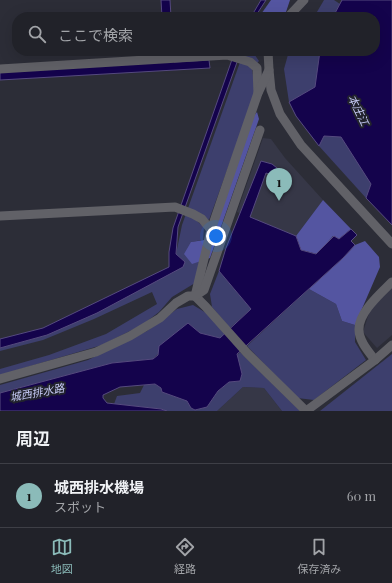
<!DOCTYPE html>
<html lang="ja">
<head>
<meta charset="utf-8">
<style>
	:root { --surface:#212229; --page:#2d2f35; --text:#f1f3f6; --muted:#a2a4a8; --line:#3e3f46; --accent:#8bbbb9 }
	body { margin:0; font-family:"Playfair Display","Noto Sans JP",serif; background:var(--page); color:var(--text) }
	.you { position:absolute; left:216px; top:236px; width:14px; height:14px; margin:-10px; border:3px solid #fff; border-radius:50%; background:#1a73e8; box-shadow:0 0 0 6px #1a73e833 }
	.badge { display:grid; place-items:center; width:26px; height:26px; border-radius:50%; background:var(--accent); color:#111; font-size:13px; font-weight:700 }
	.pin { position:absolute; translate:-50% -33px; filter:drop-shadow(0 1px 2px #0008) }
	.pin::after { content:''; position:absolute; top:21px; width:14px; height:12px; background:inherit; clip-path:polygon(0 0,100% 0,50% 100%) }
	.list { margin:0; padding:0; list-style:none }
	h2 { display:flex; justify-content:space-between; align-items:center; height:52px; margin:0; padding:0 16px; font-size:17px }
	h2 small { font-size:13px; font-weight:400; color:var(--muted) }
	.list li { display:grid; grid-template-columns:26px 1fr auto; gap:12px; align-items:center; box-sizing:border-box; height:64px; padding:0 16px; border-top:1px solid var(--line) }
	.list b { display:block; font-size:15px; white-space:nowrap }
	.list p { margin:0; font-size:13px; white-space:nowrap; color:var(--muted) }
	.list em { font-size:13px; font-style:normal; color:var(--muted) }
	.icon { flex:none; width:22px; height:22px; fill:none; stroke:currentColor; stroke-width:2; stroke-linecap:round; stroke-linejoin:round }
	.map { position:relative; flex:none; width:392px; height:411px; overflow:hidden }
	.search { position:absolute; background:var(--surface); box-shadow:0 4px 16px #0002; left:12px; right:12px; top:12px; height:44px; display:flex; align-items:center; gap:10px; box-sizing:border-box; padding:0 14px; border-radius:16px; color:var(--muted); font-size:15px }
	.sheet { height:116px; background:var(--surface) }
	nav { display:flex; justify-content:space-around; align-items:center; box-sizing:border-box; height:56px; border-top:1px solid var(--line); background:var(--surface); font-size:11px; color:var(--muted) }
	nav a { display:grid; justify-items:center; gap:2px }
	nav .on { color:var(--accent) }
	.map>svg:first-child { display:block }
	.built { fill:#363747 }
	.green { fill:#3d3f6d }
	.forest { fill:#5455a1 }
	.water { fill:#14034c; stroke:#554a7f }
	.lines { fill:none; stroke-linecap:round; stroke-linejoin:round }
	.minor { stroke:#616167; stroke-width:9 }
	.labels { text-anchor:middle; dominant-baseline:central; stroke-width:4; stroke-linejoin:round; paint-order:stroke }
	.water-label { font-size:11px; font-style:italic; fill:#c5c9f4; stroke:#22232d }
</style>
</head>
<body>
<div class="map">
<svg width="392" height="411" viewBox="0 0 392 411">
	<rect width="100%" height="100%" fill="#2c2d37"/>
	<g class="built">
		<path d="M263 138 271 139 285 158 323 200 296 236 237 212Z"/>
		<path d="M392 288V335L377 348 363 332 370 310Z"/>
		<path d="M243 387 264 388 282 411H217Z"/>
	</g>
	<g class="green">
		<path d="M324 0H334L340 4 342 0 345 17H314Z"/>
		<path d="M244 51H252L259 61 252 68 255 93 209 220 193 210 191 216 204 227 203 240 191 242 199 262 195 283 172 297 159 312 142 325 102 345 0 375V369L49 355 106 334 157 304 152 292 94 319 43 340 0 351V348L47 335 185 262 176 254 182 225Z"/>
		<path d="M289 51H333L328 87 296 116 289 102 284 69Z"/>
		<path d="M338 116 377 195 366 198 319 146 310 134Z"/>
		<path d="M219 271 251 309 230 328 212 307 210 294Z"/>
		<path d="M309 289 336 304 342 321 355 325V342L366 360 314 400 297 398 247 346Z"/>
		<path d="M193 305 208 314 225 334 220 338 200 333 188 323 153 359 112 363 0 393V385L88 360 147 331 177 309Z"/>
		<path d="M240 352 300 411H282L264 388 243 387 217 411H167L161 409 114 404 117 396 140 393 144 385 155 384 161 388 162 392 187 401 191 408 195 410 207 407 218 391 229 382 240 381 242 374 237 355Z"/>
		<path d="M392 354V411H320Z"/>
	</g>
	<g class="forest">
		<path d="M271 0H290L286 12 282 17H259Z"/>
		<path d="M257 112 259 119 210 258 192 264 184 254 191 242 211 239 253 117Z"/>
		<path d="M323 200 351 229 339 239 333 236 317 254 301 250 296 236Z"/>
		<path d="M365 241 379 257 380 267 355 325 342 321 336 304 309 289 343 258 355 245Z"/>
	</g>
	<g class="water">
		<path d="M161 0H170L171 17H162Z"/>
		<path d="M261 0H266L255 17H251Z"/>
		<path d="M342 0H392V225L366 198 371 184 341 137 324 136 319 146 296 116 289 102 315 87 320 51H375V17H333Z"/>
		<path d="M164 51H173L174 62 209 60 210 68 0 80V72L165 62Z"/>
		<path d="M235 51H241L178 227 176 254 185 262 183 267 97 313 47 335 0 348V339L43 328 169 267V252L173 228Z"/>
		<path d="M261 161 272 164 287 176 286 179 266 173 250 217 296 236 301 250 316 254 334 236 339 239 351 229 357 235 351 241 355 245 343 258 237 354 242 374 240 381 229 382 218 391 207 407 195 410 191 408 187 401 162 392 161 388 155 384 120 387 103 395V398L107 403 161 409 167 411H0V393L112 363 153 359 158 355 159 346 188 323 200 333 220 338 251 309 219 271 226 248Z"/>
	</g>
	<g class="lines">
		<g class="minor">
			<path d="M288 17 304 0"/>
			<path d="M268 51 269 70 271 90 280 114 301 145 392 244"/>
			<path d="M0 69 227 55 250 62 257 68 258 93"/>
			<path d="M0 216 175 207 193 214 202 219 211 230"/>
			<path d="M195 296 211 230 258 93 269 70"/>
			<path d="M195 296 206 307 247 353 306 411"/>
			<path d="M375 360C369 352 359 341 359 330 358 313 380 294 392 282"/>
			<path d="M0 379 96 352 130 336 160 318 176 303 188 296H195L204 290 260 130"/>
			<path d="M306 411 375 360 392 345"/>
		</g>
	</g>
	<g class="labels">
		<g class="water-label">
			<text transform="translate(359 110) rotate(64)">本庄江</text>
			<text transform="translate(37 392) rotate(-10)">城西排水路</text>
		</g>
	</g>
</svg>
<div class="you"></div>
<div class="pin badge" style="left:279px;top:201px">1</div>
<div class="search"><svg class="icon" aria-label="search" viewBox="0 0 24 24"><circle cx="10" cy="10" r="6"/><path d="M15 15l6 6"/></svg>ここで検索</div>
</div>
<section class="sheet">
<h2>周辺<small></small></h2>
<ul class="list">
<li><span class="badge">1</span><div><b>城西排水機場</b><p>スポット</p></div><em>60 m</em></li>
</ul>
</section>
<nav>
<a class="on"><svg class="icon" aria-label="map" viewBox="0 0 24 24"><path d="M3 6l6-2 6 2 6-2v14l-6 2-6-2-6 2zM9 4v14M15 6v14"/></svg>地図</a>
<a><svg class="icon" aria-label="directions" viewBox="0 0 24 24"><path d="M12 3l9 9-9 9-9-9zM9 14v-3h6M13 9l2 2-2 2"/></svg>経路</a>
<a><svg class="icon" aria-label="saved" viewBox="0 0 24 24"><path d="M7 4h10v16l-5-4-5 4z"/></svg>保存済み</a>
</nav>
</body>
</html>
